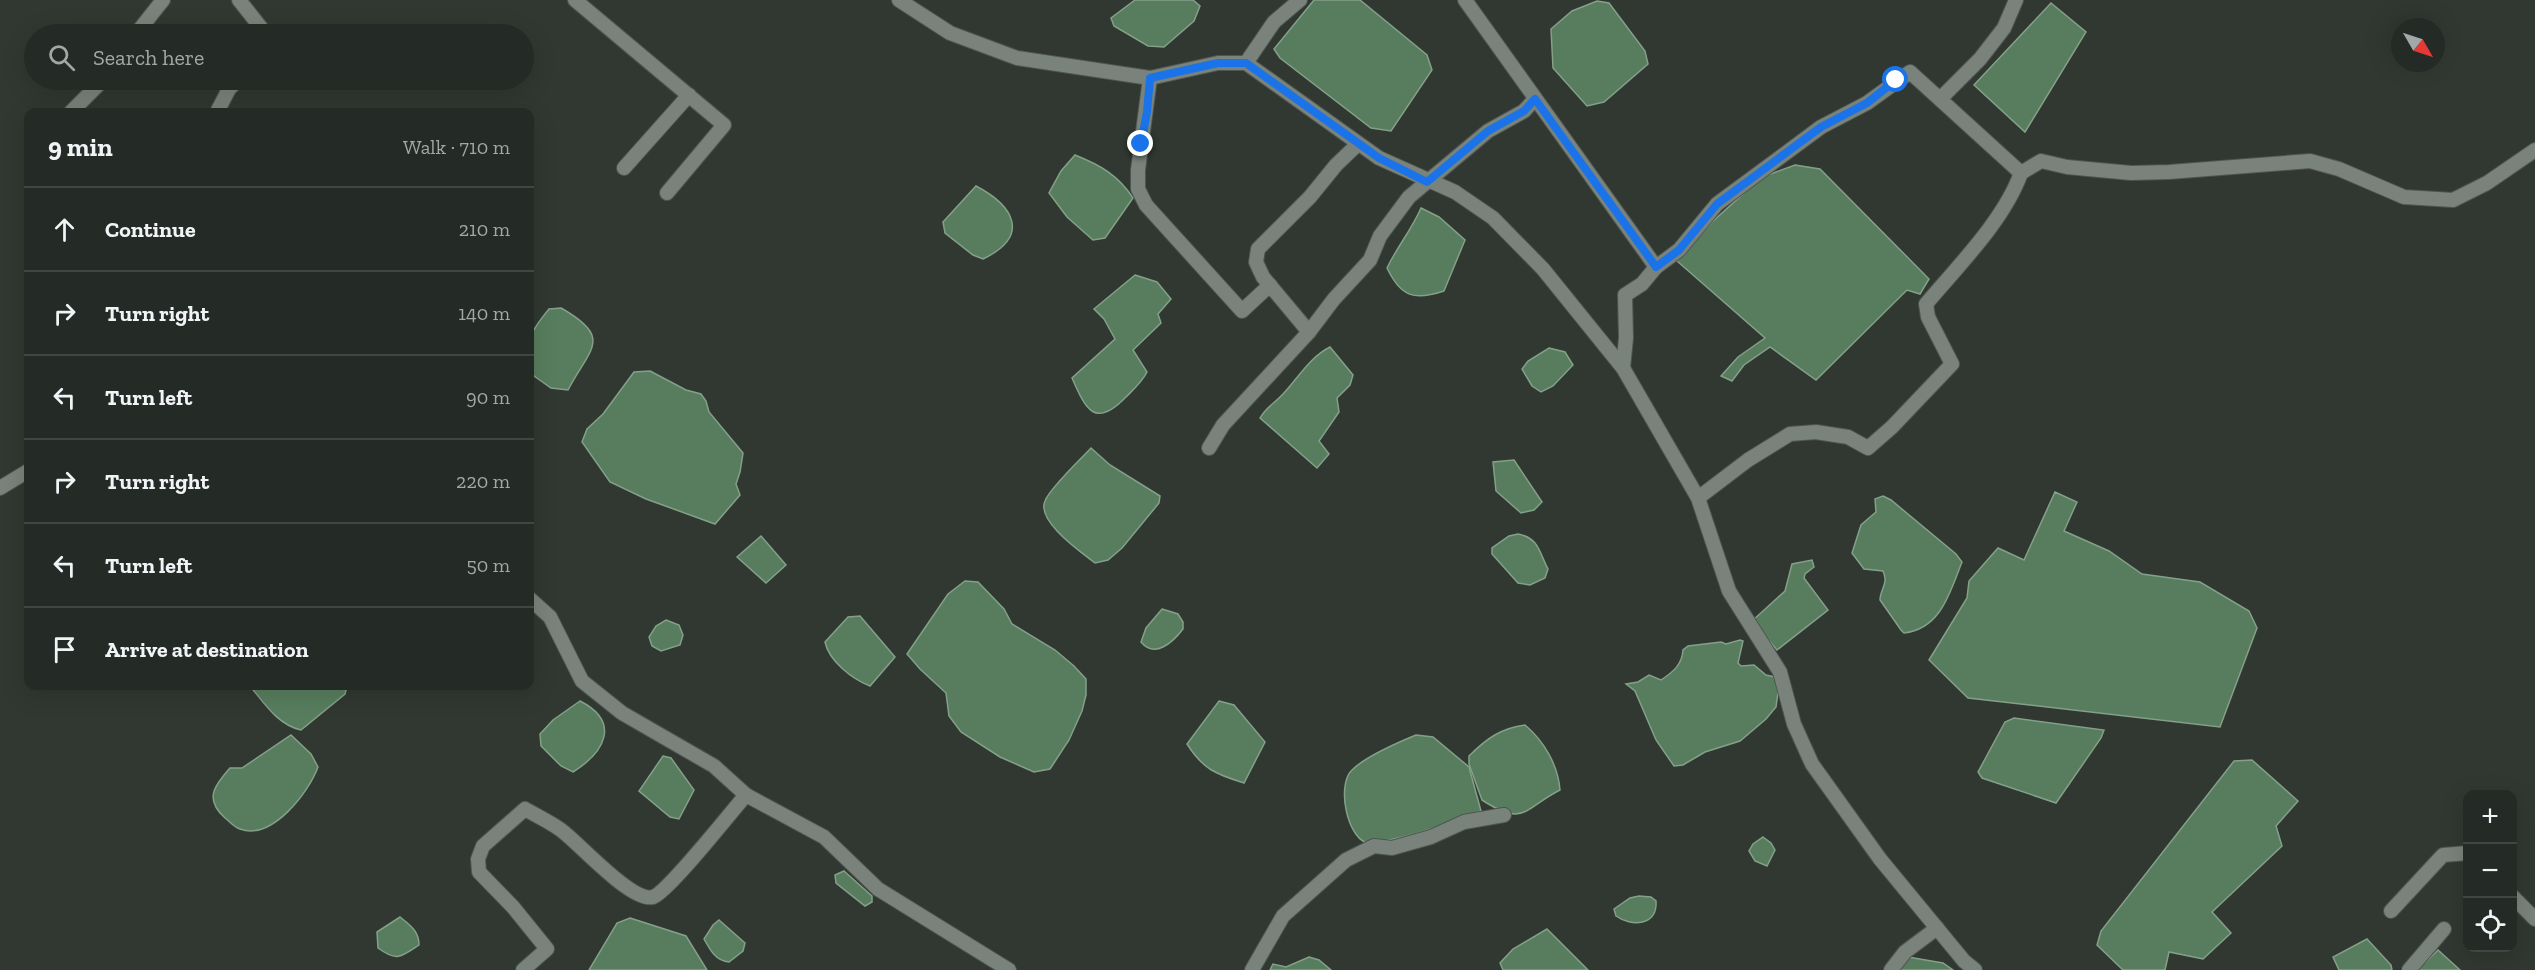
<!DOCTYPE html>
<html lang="en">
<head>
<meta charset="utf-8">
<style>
	:root { --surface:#242a25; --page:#303632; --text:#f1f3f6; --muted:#a3a7a7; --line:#414642 }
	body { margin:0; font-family:"Zilla Slab",serif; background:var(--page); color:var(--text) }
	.controls { position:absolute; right:18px; bottom:18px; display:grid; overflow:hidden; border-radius:12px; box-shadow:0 6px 24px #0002 }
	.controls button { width:54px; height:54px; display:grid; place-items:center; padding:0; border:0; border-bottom:2px solid var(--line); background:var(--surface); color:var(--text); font:30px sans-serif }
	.compass { position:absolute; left:2391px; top:18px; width:54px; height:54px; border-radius:50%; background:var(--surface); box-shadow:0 6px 24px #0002; rotate:129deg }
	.stop { position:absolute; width:18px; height:18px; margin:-14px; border:4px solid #1a73e8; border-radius:50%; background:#fff }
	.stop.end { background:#1a73e8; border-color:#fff; box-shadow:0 2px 6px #0008 }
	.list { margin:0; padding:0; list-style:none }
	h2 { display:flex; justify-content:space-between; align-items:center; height:78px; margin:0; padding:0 24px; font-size:26px }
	h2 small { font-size:20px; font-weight:400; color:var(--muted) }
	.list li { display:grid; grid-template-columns:39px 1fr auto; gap:18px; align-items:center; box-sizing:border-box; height:84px; padding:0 24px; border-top:2px solid var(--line) }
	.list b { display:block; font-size:22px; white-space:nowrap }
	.list em { font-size:20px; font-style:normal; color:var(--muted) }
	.icon { flex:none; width:33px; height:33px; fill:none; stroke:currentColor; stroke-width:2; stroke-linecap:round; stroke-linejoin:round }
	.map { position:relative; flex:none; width:2535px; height:970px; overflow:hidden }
	.search { position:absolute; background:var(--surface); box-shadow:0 6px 24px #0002; left:24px; top:24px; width:510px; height:66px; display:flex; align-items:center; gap:15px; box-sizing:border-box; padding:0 21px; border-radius:33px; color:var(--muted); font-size:22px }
	.panel { position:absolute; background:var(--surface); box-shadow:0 6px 24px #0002; left:24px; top:108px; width:510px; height:582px; border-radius:12px }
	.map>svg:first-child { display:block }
	.water { fill:#587d5e; stroke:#84a089; stroke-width:1.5 }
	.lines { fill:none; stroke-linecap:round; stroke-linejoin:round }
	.minor-casing { stroke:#4f5550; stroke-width:16 }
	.minor { stroke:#79837b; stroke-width:14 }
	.route { stroke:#1a73e8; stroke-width:8 }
</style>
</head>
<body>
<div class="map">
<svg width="2535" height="970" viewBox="0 0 2535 970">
	<rect width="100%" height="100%" fill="#303831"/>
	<g class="water">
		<path d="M1135 0H1193L1200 6 1194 21 1164 47 1148 46 1114 26 1111 18Z"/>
		<path d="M1314 0H1360L1427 55 1432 70 1391 131 1371 128 1280 58 1274 49Z"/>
		<path d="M1597 1 1609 3 1645 51 1648 64 1604 102 1587 106 1553 68 1551 29 1572 11Z"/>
		<path d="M2051 3 2086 32 2025 132 1974 85Z"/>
		<path d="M1075 155C1100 165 1118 175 1133 198L1105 238 1093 240 1067 217 1049 193 1061 171Z"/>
		<path d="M1795 165 1820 169 1929 279 1920 294 1907 290 1816 380 1770 347 1744 365 1732 381 1721 376 1738 357 1765 338 1677 261 1712 222 1762 177Z"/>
		<path d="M976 186C1014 206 1031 236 983 259L973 255 945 233 943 222Z"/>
		<path d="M1421 208 1439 217 1465 240 1444 291C1414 301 1401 297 1387 268 1397 247 1412 229 1421 208Z"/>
		<path d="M1135 275 1157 282 1171 299 1158 314 1161 323 1133 350 1147 372C1142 382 1134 389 1126 397 1095 429 1086 410 1072 378L1115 339 1104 319 1094 309Z"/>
		<path d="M561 308C614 338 590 348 568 390L551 388 530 373C529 338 526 337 549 309Z"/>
		<path d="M1330 347 1353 375 1350 385 1337 398 1339 412 1319 441 1329 454 1317 468 1260 418C1266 407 1275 403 1283 394 1298 378 1310 357 1330 347Z"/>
		<path d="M1549 348 1565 352 1573 365 1553 386 1541 392 1532 386 1522 369 1528 361Z"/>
		<path d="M650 371 686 390 701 394 706 401 709 412 743 453 740 472 736 484 740 495 715 524 646 499 610 482 582 442 587 429 603 414 634 372Z"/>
		<path d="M1091 448 1110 465 1160 496 1159 503 1122 548 1108 560 1095 563C1081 552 1036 521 1045 501 1050 488 1080 460 1091 448Z"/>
		<path d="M1514 460 1542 502 1534 510 1521 513 1496 491 1493 462Z"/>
		<path d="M2055 492 2077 502 2064 531 2109 551 2142 574 2200 582 2249 611 2257 628 2220 727 1968 698 1929 660 1967 598 1969 581 1998 548 2024 560Z"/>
		<path d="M1883 496 1891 500 1956 554 1962 562C1950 592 1941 629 1904 633L1901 630 1880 600C1880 589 1889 584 1883 571L1864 569 1852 553 1861 525 1876 512 1875 499Z"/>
		<path d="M1518 534C1539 538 1539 552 1548 569L1545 578 1530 585 1518 583 1492 554V548L1509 536Z"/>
		<path d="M761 536 786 565 766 583 737 557Z"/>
		<path d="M1812 560 1814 567 1805 574 1804 578 1828 610 1777 650 1752 621 1785 591 1792 564Z"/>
		<path d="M965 581 978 582 1004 609 1012 624 1055 650 1074 666 1086 679V695L1082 711 1069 740 1050 769 1034 772 1000 757 961 732 949 716 946 693 920 669 907 654 948 594Z"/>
		<path d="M1162 609 1178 614 1183 622V629C1173 642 1155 659 1141 642L1146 628Z"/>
		<path d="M860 616 895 657 870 686C852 679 829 661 825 642L848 617Z"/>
		<path d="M666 620 679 625 683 635 680 645 661 651 652 646 649 637 656 626Z"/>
		<path d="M1740 640 1743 641 1738 663 1741 666 1754 665 1766 675 1775 677 1778 692 1776 707 1766 719 1740 741 1705 752 1683 765 1674 766 1656 740 1635 691 1626 684 1638 682 1649 675 1661 680C1673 672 1682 665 1683 650L1688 646 1721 642 1726 644Z"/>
		<path d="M250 686H347L345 694 301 730C278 725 264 703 250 686Z"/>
		<path d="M580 701C621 722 605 752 573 772L561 766 541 746 540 734 553 720Z"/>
		<path d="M1219 701 1234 705 1265 742 1244 783C1215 774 1203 769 1187 744Z"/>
		<path d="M2014 718 2104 730 2101 738 2056 803 1982 778 1978 772 2005 722Z"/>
		<path d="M1525 725C1544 741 1558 765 1560 790 1524 808 1525 828 1482 800L1469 764V756C1486 739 1501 728 1525 725Z"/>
		<path d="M291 735 311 754 318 767C309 792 272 841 240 829 235 828 229 821 225 818 204 799 214 786 230 768H242Z"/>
		<path d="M1416 735 1433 737 1469 767 1481 811C1451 823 1421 834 1389 840 1384 841 1377 844 1371 844 1347 842 1336 785 1352 770 1365 757 1399 742 1416 735Z"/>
		<path d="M663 756 671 758 694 790 679 819 670 817 639 791Z"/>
		<path d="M2252 760 2298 801 2276 826 2282 846 2212 912 2231 933 2203 959 2169 952 2165 970H2123L2097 945 2101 931 2234 761Z"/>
		<path d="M1763 837 1771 843 1775 850 1767 866 1755 861 1749 851 1753 844Z"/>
		<path d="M844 871 872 896V902L865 906 836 883 835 875Z"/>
		<path d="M1639 896 1651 897 1656 901C1658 926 1631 927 1616 916L1614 909 1630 898Z"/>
		<path d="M400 917C410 925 419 931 419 945 401 957 397 962 378 948L377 932Z"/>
		<path d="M630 918 686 936 707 970H589L617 923Z"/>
		<path d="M719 920 745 943 743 951 729 962C716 961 710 950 704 939L713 925Z"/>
		<path d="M1547 929 1588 970H1503L1500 963 1513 949Z"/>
		<path d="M2367 939 2391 965 2392 970H2339L2333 957Z"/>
		<path d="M2438 950 2460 970H2417Z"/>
		<path d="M1309 957 1319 960 1331 970H1270L1273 964 1286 967Z"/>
		<path d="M1908 957 1943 963 1953 970H1898Z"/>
	</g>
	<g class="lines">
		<defs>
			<g id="minor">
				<path d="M239 0 266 34"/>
				<path d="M575 0 724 125 667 193"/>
				<path d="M899 0 950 33 1017 58 1150 78 1218 63H1246L1379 158 1455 192 1493 218 1543 269 1623 368 1698 498 1729 591 1780 672 1794 724 1812 764 1880 859 1964 961 1975 970"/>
				<path d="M1465 0 1656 267 1679 250 1717 204 1821 127 1867 103 1910 72 2021 173 2041 161 2067 167 2131 173 2169 172 2310 161 2339 169 2404 197 2453 200 2487 183 2535 150"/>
				<path d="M136 34 163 0"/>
				<path d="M1246 63 1274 22 1300 0"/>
				<path d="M1150 78 1138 170V189L1146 205 1242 311 1270 285"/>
				<path d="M1940 99 1980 59 2004 28 2016 0"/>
				<path d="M71 112 103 80"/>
				<path d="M217 112 229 89 238 80"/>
				<path d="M624 168 689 95"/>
				<path d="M1309 332 1263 277 1256 262 1258 249 1310 197 1336 165 1358 144"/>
				<path d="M1623 368 1626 338 1625 295 1642 284 1656 267"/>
				<path d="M1209 448 1223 425 1309 332 1334 299 1370 260 1380 236 1409 197 1488 131 1524 111 1535 99"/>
				<path d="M0 488 28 471"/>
				<path d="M1698 498 1748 460 1790 434 1816 432 1848 437 1868 448 1892 427 1952 364 1928 317 1926 304C1959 265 2004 220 2021 173"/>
				<path d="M746 795 824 837 878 889 1009 970"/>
				<path d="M2512 896 2535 919"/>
				<path d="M2391 911 2443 855 2468 853"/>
				<path d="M523 970 547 949 513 907 479 872 478 859 483 846 525 809C537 816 550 822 561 830 579 843 632 903 653 897 668 892 731 812 746 795L714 766 622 713 582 681 550 617 530 599"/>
				<path d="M1252 970 1283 916 1346 860 1374 846 1392 848 1431 837 1464 822 1504 815"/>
				<path d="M1891 970 1905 952 1937 928"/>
				<path d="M2409 970 2444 929"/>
			</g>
		</defs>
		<use href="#minor" class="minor-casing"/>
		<use href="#minor" class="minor"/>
	</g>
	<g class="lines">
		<path class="route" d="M1141 144 1147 112 1150 78 1218 63H1246L1379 158 1427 182 1488 131 1524 111 1535 99 1656 267 1679 250 1717 204 1821 127 1867 103 1896 80"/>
	</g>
</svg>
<div class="controls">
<button>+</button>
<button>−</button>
<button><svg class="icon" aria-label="locate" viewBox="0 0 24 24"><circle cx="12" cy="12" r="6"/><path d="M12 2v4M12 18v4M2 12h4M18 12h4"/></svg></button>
</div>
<svg class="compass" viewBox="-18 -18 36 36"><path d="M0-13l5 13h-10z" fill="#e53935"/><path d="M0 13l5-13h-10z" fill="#a3a7a7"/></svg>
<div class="stop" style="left:1896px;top:80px"></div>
<div class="stop end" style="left:1141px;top:144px"></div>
<div class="search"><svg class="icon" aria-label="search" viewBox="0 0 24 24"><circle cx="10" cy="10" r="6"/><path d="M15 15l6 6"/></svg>Search here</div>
<section class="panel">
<h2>9 min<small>Walk · 710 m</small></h2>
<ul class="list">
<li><svg class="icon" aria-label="ahead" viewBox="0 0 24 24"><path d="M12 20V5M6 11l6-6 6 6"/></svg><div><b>Continue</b></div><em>210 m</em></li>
<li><svg class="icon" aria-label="right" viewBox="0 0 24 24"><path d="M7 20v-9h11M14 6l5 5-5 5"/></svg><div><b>Turn right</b></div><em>140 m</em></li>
<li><svg class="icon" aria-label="left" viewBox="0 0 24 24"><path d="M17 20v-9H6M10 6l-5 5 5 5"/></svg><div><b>Turn left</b></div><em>90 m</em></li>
<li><svg class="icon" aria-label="right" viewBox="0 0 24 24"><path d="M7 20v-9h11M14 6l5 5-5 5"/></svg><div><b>Turn right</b></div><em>220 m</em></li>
<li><svg class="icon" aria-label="left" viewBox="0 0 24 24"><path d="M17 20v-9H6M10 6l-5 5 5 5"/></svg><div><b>Turn left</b></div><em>50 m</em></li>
<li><svg class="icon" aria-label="arrive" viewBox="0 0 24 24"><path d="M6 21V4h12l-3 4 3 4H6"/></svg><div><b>Arrive at destination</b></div></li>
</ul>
</section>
</div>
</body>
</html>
